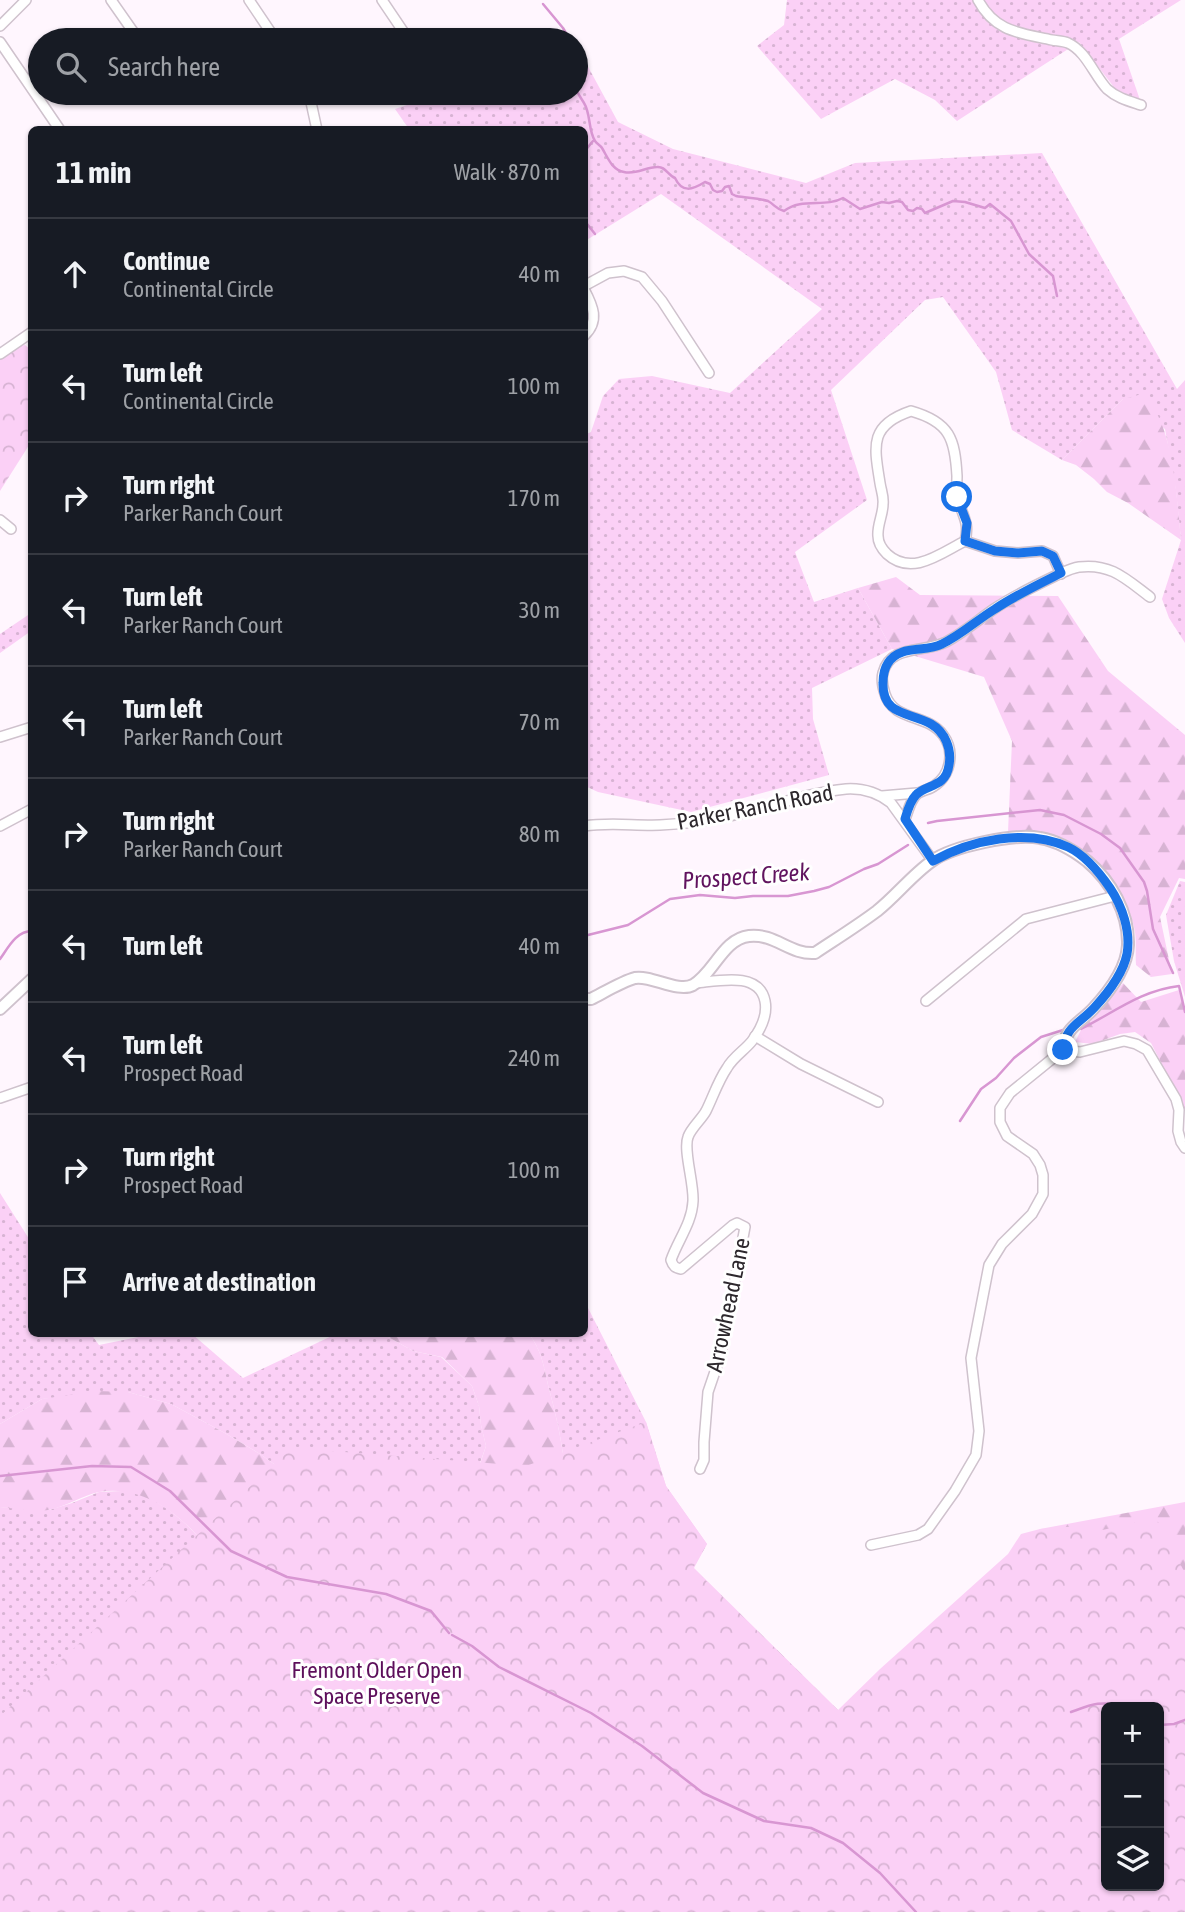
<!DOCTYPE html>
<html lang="en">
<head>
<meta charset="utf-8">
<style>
	:root { --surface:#171b24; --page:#20242c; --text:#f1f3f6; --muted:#9ea1a6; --line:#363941 }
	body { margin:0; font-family:"Asap Condensed",sans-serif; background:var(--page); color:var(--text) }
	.controls { position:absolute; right:21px; bottom:21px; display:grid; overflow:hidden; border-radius:10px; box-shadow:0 2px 5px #0004 }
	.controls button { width:63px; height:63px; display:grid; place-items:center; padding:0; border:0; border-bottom:2px solid var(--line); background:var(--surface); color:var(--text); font:35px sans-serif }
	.stop { position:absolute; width:21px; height:21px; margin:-16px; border:5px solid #1a73e8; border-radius:50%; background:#fff }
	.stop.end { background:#1a73e8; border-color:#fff; box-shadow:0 2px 7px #0008 }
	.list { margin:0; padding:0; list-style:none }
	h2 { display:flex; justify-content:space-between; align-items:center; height:91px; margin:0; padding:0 28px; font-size:30px }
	h2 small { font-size:23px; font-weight:400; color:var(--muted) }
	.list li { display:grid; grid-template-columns:46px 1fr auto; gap:21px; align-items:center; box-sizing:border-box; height:112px; padding:0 28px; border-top:2px solid var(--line) }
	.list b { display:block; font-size:26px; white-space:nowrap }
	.list p { margin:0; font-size:23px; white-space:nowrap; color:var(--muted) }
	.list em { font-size:23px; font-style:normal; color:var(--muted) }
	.icon { flex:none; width:38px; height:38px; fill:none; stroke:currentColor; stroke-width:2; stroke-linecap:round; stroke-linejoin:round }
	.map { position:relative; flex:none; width:1185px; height:1912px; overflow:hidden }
	.search { position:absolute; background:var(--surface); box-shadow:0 2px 5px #0004; left:28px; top:28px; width:560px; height:77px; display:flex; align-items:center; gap:18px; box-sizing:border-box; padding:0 24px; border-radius:38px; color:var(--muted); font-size:26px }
	.panel { position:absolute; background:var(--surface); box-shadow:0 2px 5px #0004; left:28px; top:126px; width:560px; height:1211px; border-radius:10px }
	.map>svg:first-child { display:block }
	.grass { fill:url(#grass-dots) }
	.forest { fill:url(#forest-firs) }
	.park { fill:url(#park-crowns); fill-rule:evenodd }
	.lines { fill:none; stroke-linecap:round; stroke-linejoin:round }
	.stream { stroke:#d896d2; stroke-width:2.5 }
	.minor-casing { stroke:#cfc2cd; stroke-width:12 }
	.tertiary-casing { stroke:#cfc2cd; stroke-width:14 }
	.minor { stroke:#fff; stroke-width:9 }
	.tertiary { stroke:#fff; stroke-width:10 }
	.route { stroke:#1a73e8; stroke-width:9 }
	.labels { text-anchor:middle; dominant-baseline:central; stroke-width:6; stroke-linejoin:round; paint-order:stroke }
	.street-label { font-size:23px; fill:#2d282d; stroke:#fff }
	.park-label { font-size:23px; fill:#5d0f5b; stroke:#fff }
	.water-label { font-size:24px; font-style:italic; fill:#61145f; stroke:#fff }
</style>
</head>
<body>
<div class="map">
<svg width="1185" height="1912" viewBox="0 0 1185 1912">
	<defs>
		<pattern id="grass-dots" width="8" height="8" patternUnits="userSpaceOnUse" patternTransform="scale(1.75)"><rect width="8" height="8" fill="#fbd0f6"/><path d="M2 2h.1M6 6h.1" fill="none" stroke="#d7b3d3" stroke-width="1.8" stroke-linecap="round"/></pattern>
		<pattern id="forest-firs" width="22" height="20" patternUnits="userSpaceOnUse" patternTransform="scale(1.75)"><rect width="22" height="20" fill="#fbd0f6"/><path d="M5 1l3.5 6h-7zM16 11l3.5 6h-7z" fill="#d7b3d3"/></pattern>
		<pattern id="park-crowns" width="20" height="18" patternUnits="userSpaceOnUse" patternTransform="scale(1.75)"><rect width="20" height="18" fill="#fbd0f6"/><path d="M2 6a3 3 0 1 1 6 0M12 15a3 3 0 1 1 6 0" fill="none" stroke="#d7b3d3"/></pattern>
	</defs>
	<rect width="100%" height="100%" fill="#fff6fe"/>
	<g class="grass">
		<path d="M787 0H1181L1119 39 1140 100 1127 104 1079 42 957 121 935 100 895 79 821 119 757 46 784 25Z"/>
		<path d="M576 49 579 50 618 122 673 149 806 183 855 163 1042 153 1177 389 1185 380V643L1169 618 1162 599 1181 540 1176 491 1165 429 1123 399 1062 460 1012 430 996 372 943 297 925 300 831 390 867 500 795 552 814 602 858 588 892 649 812 688 813 719 829 775 691 812 598 792 585 786 584 435 591 432 603 396 619 379 652 376 730 393 822 309 661 194 585 241 584 130 409 129 395 109 442 93H576Z"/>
		<path d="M31 613V631L0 653V634Z"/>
		<path d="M1180 881 1185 882V997L1174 961 1166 915Z"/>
		<path d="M0 1193 31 1242 32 1334H91L99 1345 153 1334H192L243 1378 336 1334H383L413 1351 441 1357 472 1386 479 1406 481 1425 486 1446 479 1466 337 1509 260 1454 223 1432 171 1404 128 1392 42 1399 0 1424Z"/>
		<path d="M585 1302 646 1422 666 1486 564 1462C561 1436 555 1411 548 1385 544 1366 541 1349 529 1334H584Z"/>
		<path d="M99 1492C109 1492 123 1490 133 1492 161 1500 188 1523 205 1545L0 1807V1507L49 1510 72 1503Z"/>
	</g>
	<g class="forest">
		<path d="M1142 394C1174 420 1177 501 1181 540L1128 503 1107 492 1094 479 1076 465 1062 460 1123 399Z"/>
		<path d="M896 577 920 595 1058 596 1108 671 1185 735V879L1179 878 1160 917 1172 974 1151 977 1136 965C1135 953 1137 938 1134 927 1127 896 1099 858 1071 842 1052 831 1029 832 1008 832L1012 741 984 677 892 649 858 588Z"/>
		<path d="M1123 983 1141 1002 1179 990 1185 1010V1110L1151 1043 1135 1032 1120 1034 1093 1044 1075 1042 1084 1024 1103 1008Z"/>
		<path d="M383 1334H529C541 1349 544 1366 548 1385 555 1411 561 1436 564 1462L659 1473 666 1486 707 1544 694 1568 838 1710 920 1752 205 1545C181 1514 141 1484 99 1492 83 1495 66 1507 48 1510 32 1513 16 1508 0 1507V1424L42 1399 96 1391 128 1392 171 1404 223 1432 260 1454 337 1509 479 1467 486 1446 481 1425 479 1406 472 1386 442 1357 413 1351Z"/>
		<path d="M1185 1502V1625L998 1567 1040 1529Z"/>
	</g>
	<g class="park">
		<path d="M25 345 31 350V442L0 491V359L19 346Z"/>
		<path d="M646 1422 666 1486 707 1544 693 1568 838 1710 880 1669 1008 1554 1021 1534 1040 1529 1079 1526 1098 1531 1156 1518 1185 1573V1912H0V1716L292 1448 526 1466ZM1106 1707H1159V1886H1106Z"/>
	</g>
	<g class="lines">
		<g class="stream">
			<path d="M543 4 563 28 570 40"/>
			<path d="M576 52 578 56 576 59"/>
			<path d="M576 89C578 94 581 98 584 103 591 114 588 130 595 141 597 144 600 145 602 148 608 158 612 170 624 172 636 175 646 167 657 167 665 166 668 175 675 178 682 193 692 190 705 182L710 184 713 190 717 192 722 191 725 187 729 186 732 194 736 196C746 198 758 198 768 201 775 205 776 209 784 211 802 197 825 208 843 198L860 209 882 202 889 203 897 201 902 202 908 210 913 211 917 208 922 209 925 213 953 201 965 202 985 208 990 204 1011 221 1029 254 1053 276 1057 296"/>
			<path d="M584 152 593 141"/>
			<path d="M584 220 595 234"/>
			<path d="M928 823 937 821 1040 810 1064 815 1101 834 1120 848 1144 882 1147 891 1153 929 1173 973"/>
			<path d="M584 936 628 925 670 899 700 895 735 898 753 896H788L814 891 829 887 864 869 878 864 908 845"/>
			<path d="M0 959C8 948 16 931 32 931"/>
			<path d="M1081 1029C1113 1013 1142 990 1179 986L1185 1012"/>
			<path d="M960 1121 981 1089 996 1078 1014 1058 1041 1037 1063 1030"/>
			<path d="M0 1476 92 1466 131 1467 170 1491 231 1551 287 1577 386 1594 431 1611 449 1633"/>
			<path d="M452 1635 472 1646 499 1667 591 1713 642 1746 703 1793 764 1821 811 1828 843 1843 880 1873 916 1912"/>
			<path d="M1071 1712C1088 1706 1103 1699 1120 1707"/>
			<path d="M1159 1725 1174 1724 1185 1720"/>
		</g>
		<defs>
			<g id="minor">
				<path d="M111 0 139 40"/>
				<path d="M249 0 276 40"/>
				<path d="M382 0 409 40"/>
				<path d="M978 0C995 32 1020 33 1052 40 1057 41 1063 41 1068 43 1086 51 1094 75 1107 89 1117 98 1129 101 1141 105"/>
				<path d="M0 26 26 0"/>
				<path d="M0 42 60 130"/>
				<path d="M309 93 317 130"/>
				<path d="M584 286 608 273 624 271 642 277 662 301 709 373"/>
				<path d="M584 289C593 306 600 321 584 336"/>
				<path d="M0 354 32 332"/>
				<path d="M911 411C950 422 955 439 957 476 957 483 956 491 958 498 962 516 970 522 965 541 941 553 912 577 887 554 882 549 878 543 878 536 877 525 883 515 883 504 884 497 881 490 880 483 874 446 869 425 911 411Z"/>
				<path d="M0 520 11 529"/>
				<path d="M965 541 995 551 1018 553 1042 551 1053 556 1061 574"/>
				<path d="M0 737 32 727"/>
				<path d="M882 796 917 793"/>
				<path d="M905 819C908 812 910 801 916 795 921 790 929 790 934 786 951 775 955 751 943 735 927 713 894 722 885 694 883 688 881 680 883 673 890 644 925 653 946 642 963 633 978 620 994 609 1012 597 1034 586 1055 576 1062 573 1071 568 1079 567 1111 563 1126 579 1150 597"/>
				<path d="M0 826 32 809"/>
				<path d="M584 826C610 822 635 826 660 825 679 824 700 822 719 818 761 811 803 793 846 789 862 788 878 793 891 803L933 861"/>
				<path d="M696 983C718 981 759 971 765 1001 768 1016 761 1029 752 1041 745 1050 733 1057 727 1068 718 1081 713 1097 706 1111 701 1120 691 1128 688 1137 683 1150 694 1183 693 1201 692 1223 678 1240 671 1260 673 1266 675 1268 681 1269L733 1225 737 1223 745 1227 721 1354 708 1392 704 1442V1460L700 1469"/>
				<path d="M926 1001 1026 919 1115 896"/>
				<path d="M755 1036 801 1064 878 1102"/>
				<path d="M0 1098 32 1087"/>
				<path d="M871 1545 918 1535 928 1529 955 1491 976 1455 979 1431 971 1358 989 1265 1002 1244 1032 1214 1043 1194V1175L1040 1165 1033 1154 1007 1136 1000 1122V1108L1010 1093 1063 1050 1080 1052 1124 1041 1136 1044 1147 1050 1176 1099 1179 1110 1178 1131 1181 1142 1185 1148"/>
			</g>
			<g id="tertiary">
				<path d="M584 999H591C603 993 623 981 635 978 651 975 678 993 693 985 714 973 723 939 749 936 775 933 790 955 815 953 836 939 857 926 877 911 896 896 912 875 932 861 953 846 1015 833 1040 838 1058 841 1073 850 1087 861 1111 881 1129 913 1128 945 1127 968 1109 992 1093 1009 1079 1024 1065 1027 1063 1050"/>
				<path d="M0 1009 32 979"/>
			</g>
		</defs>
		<use href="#minor" class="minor-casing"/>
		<use href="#tertiary" class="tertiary-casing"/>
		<use href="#minor" class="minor"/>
		<use href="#tertiary" class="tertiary"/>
	</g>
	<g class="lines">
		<path class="route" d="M957 497 967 523 965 541 995 551 1018 553 1042 551 1053 556 1061 573C1039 584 1016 595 995 609 977 620 961 635 942 644 925 653 900 644 888 663 884 669 883 676 883 683 882 716 910 712 931 724 945 732 952 749 949 765 946 788 926 784 916 795 910 801 907 812 905 819L933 861C971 840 1026 828 1068 847 1085 855 1099 872 1110 888 1122 906 1131 931 1127 954 1123 974 1107 994 1094 1008 1079 1024 1065 1027 1063 1050"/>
	</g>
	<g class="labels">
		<g class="street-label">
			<text transform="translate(755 807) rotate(-11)">Parker Ranch Road</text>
			<text transform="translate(728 1305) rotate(-78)">Arrowhead Lane</text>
		</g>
		<g class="park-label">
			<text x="377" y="1670">Fremont Older Open<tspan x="377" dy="26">Space Preserve</tspan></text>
		</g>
		<g class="water-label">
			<text transform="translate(746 876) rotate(-4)">Prospect Creek</text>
		</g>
	</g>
</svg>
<div class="controls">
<button>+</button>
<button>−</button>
<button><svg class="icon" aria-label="layers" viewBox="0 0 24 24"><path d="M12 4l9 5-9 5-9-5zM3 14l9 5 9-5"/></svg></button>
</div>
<div class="stop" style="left:957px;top:497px"></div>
<div class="stop end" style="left:1063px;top:1050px"></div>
<div class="search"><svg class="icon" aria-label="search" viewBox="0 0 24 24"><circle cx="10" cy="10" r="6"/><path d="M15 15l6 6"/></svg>Search here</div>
<section class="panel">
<h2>11 min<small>Walk · 870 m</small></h2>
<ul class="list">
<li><svg class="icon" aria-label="ahead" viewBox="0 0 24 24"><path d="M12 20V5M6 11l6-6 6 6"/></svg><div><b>Continue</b><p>Continental Circle</p></div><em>40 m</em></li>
<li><svg class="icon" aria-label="left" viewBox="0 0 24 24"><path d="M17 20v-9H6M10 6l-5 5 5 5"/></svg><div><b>Turn left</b><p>Continental Circle</p></div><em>100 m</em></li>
<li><svg class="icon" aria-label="right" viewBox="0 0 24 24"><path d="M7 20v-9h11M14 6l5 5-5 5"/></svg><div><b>Turn right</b><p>Parker Ranch Court</p></div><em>170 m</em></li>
<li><svg class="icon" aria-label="left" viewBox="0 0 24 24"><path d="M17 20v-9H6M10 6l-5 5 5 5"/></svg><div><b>Turn left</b><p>Parker Ranch Court</p></div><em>30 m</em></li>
<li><svg class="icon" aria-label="left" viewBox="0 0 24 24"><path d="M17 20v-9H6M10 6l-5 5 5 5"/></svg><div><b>Turn left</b><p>Parker Ranch Court</p></div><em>70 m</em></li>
<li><svg class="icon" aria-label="right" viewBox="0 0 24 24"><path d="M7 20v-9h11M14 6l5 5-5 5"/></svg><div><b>Turn right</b><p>Parker Ranch Court</p></div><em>80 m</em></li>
<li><svg class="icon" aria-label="left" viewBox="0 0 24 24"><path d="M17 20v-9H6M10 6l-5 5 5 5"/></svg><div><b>Turn left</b></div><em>40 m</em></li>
<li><svg class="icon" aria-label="left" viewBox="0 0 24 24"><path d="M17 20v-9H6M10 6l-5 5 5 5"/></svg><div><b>Turn left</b><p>Prospect Road</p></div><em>240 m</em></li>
<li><svg class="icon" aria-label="right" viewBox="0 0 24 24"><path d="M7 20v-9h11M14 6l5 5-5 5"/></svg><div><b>Turn right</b><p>Prospect Road</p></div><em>100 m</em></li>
<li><svg class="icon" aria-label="arrive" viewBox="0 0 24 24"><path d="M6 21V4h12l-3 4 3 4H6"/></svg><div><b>Arrive at destination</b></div></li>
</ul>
</section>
</div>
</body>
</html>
